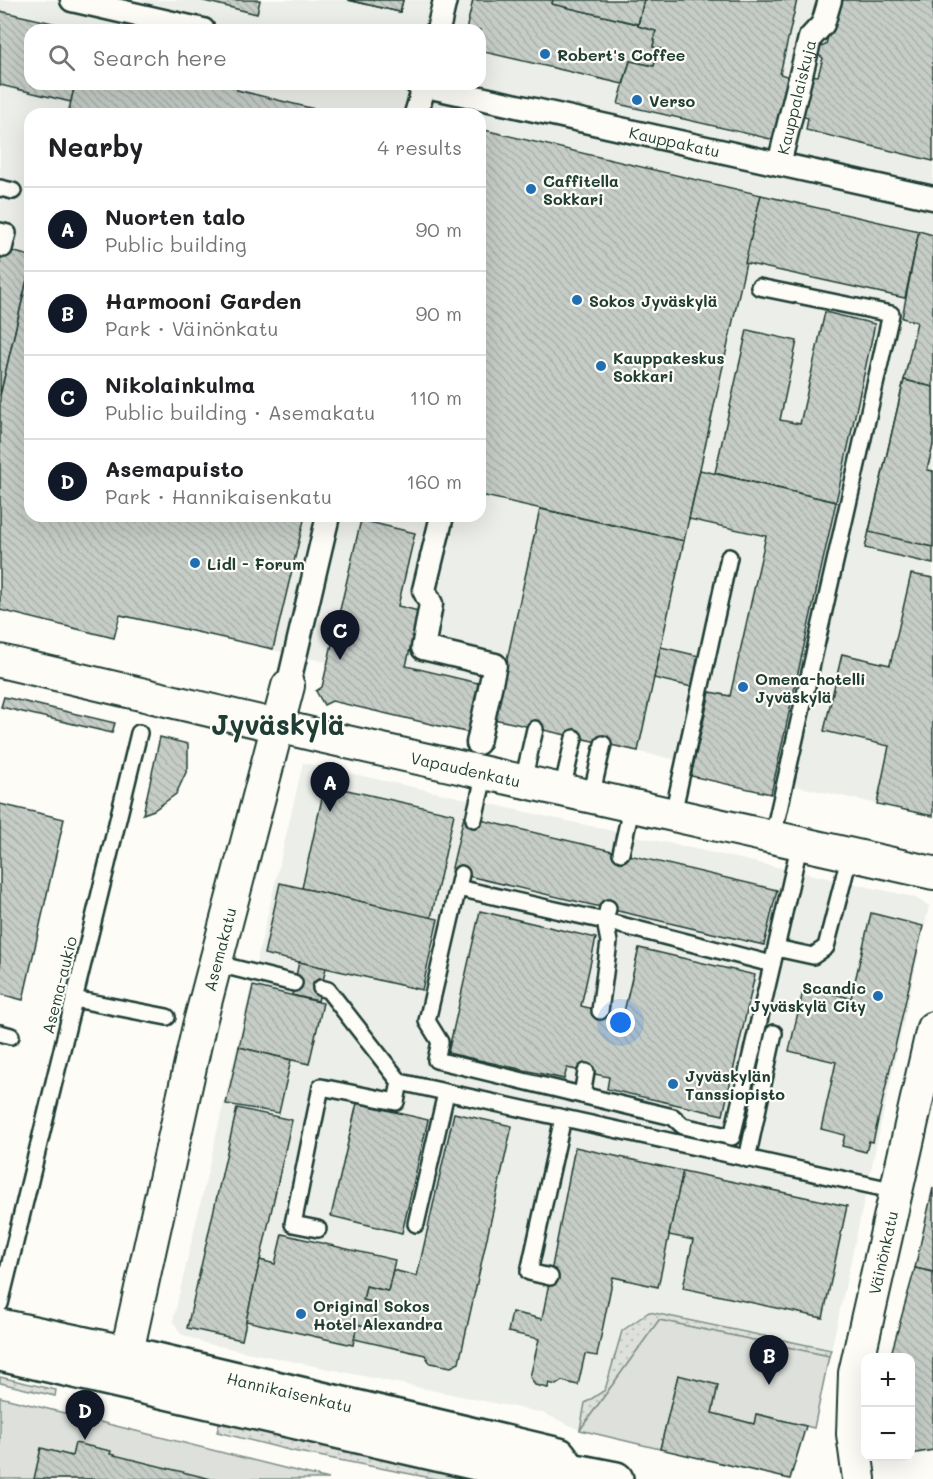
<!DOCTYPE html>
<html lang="en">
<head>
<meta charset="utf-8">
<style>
	:root { --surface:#fff; --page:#f2f2f2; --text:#202124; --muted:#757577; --line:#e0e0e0; --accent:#111827 }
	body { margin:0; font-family:Mali,sans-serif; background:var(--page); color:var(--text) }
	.controls { position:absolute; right:18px; bottom:18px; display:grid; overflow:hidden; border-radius:12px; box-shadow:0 6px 24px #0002 }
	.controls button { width:54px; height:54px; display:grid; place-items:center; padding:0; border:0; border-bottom:2px solid var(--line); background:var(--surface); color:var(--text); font:30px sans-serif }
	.you { position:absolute; left:621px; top:1023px; width:21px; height:21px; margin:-15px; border:4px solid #fff; border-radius:50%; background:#1a73e8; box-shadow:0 0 0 9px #1a73e833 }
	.badge { display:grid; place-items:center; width:39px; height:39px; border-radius:50%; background:var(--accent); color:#fff; font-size:20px; font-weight:700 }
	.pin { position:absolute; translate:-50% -50px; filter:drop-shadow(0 2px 3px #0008) }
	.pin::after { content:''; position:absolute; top:32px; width:21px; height:18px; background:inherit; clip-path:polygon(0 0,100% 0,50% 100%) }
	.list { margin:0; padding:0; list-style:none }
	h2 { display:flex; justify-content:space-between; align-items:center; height:78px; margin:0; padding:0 24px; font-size:26px }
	h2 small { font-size:20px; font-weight:400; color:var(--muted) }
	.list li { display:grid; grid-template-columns:39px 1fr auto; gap:18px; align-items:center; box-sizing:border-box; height:84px; padding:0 24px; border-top:2px solid var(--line) }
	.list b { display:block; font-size:22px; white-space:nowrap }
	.list p { margin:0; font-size:20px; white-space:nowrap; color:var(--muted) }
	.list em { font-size:20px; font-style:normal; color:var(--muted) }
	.icon { flex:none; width:33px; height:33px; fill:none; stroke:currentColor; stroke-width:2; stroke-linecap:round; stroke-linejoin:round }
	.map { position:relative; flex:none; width:933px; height:1479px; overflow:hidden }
	.search { position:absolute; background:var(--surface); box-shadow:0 6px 24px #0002; left:24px; top:24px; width:462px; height:66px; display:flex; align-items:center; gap:15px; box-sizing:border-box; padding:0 21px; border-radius:18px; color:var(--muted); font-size:22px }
	.panel { position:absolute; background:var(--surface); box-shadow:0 6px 24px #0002; left:24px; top:108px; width:462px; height:414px; border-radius:18px }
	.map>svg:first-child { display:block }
	.built { fill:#eceee9; fill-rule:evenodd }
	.grass { fill:url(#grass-dots); stroke:#7e8e88; stroke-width:1.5 }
	.green { fill:#dde0db; stroke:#7e8e88; stroke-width:1.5 }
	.building { fill:url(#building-back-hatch); stroke:#1f3d34; stroke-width:1.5 }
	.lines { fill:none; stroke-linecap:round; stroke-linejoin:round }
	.service-casing { stroke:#1f3d34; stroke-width:20 }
	.pedestrian-casing { stroke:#1f3d34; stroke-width:27 }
	.minor-casing { stroke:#1f3d34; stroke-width:36 }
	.secondary-casing { stroke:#1f3d34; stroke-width:38 }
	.service { stroke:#fdfcf7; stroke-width:15 }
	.pedestrian { stroke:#fdfcf7; stroke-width:22 }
	.minor { stroke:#fdfcf7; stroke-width:32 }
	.secondary { stroke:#fdfcf7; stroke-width:33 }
	.poi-dot { fill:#1f6fb2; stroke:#fdfcf7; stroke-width:2 }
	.labels { text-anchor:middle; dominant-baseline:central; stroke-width:4.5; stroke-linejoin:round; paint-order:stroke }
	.poi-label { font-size:16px; font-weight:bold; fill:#1f3d34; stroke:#fdfcf7; text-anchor:start }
	.street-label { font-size:16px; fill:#1f3d34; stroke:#fdfcf7 }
	.town-label { font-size:28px; font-weight:bold; fill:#1f3d34; stroke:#fdfcf7 }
</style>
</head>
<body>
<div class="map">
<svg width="933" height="1479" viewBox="0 0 933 1479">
	<defs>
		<pattern id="grass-dots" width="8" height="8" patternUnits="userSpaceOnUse" patternTransform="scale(1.5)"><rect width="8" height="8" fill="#dde0db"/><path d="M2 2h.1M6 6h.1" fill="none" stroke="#bdc1bd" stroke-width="1.8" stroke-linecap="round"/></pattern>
		<pattern id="building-back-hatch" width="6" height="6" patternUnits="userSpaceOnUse" patternTransform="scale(1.5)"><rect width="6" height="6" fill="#c6cdc7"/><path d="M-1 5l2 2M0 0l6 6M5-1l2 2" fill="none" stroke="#aab1ac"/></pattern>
	</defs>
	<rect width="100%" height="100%" fill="#fdfcf7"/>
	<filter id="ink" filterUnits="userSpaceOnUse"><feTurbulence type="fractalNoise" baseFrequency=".0167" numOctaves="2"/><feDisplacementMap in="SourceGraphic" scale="12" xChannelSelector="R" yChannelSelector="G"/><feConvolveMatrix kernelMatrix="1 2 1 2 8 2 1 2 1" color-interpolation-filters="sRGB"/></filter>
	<g filter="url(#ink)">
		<g class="built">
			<path d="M0 0H933V816L494 720 470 733 332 701 324 705 316 691 322 687 327 662 120 616 114 638 0 610ZM30 30H480V84H30ZM30 114H480V516H30Z"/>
			<path d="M303 763 914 897 929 906 814 1428 806 1427 790 1479 580 1430 543 1413 204 1343 181 1334 173 1321Z"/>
		</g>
		<g class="grass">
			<path d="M649 1312 831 1350 829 1356 659 1320 580 1430 585 1403 605 1390 622 1331Z"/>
			<path d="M0 1377 56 1390 55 1396 0 1383Z"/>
			<path d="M220 1421 465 1476 464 1479H436L293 1451 217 1432Z"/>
		</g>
		<g class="green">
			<path d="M659 1320 829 1356 814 1428 757 1414 754 1424 712 1413 718 1385 678 1376 660 1449 580 1430Z"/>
			<path d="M0 1397 288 1469 329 1479H0Z"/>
		</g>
		<g class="building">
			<path d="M200 0H260L257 14Z"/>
			<path d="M348 0H403L400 12Z"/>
			<path d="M348 0H403L400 12Z"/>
			<path d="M473 0H553L552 4 638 24V26L656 31 653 47 665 50 663 60 656 59 654 66 630 61 623 84 480 51V30H466Z"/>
			<path d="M553 0H644L638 24 552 4Z"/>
			<path d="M644 0H797L780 74 790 77 775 140 618 104 630 61 654 66 656 59 663 60 665 50 653 47 656 31 638 26Z"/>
			<path d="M836 0H933V161L806 130 808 118 801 116 809 75 818 76 823 58 817 54 816 49 826 45Z"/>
			<path d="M0 11 83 30H30V84H75L71 102 0 85Z"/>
			<path d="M75 84H235L237 90 335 114H68Z"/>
			<path d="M480 129 761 195 684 541 480 495Z"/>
			<path d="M761 195 919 231 905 298 745 263Z"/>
			<path d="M919 231 933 235V387L904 380 917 322 902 318Z"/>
			<path d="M0 248 30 256V267L0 396Z"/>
			<path d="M30 267V516H305L273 649 120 615 114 638 0 610V396Z"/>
			<path d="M825 312 875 324 836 502 715 473 747 330 797 341 780 420 800 424Z"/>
			<path d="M904 380 933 387V445L927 470 933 471V564L865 548Z"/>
			<path d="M904 380 933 387V445L927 470 933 471V547L869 532Z"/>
			<path d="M700 470 836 502 771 794 691 776 710 692 730 696 766 536 689 519Z"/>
			<path d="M540 509 684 541 638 751 494 719Z"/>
			<path d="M361 520 415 533 398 606 419 611 406 666 482 684 470 733 332 701 324 705 316 691 322 687Z"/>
			<path d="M911 574 933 578V816L877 804 889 746 824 731 842 654 890 665Z"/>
			<path d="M661 647 699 656 692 687 654 678Z"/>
			<path d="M4 697 115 723 112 733 1 707Z"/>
			<path d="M160 737 188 744V768L176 794 154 810 143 814Z"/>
			<path d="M325 785 454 814 431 918 302 888Z"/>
			<path d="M0 804 64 819 23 1000 0 994Z"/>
			<path d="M464 816 777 890 764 945 451 872Z"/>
			<path d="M280 883 438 919 422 990 264 954Z"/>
			<path d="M480 911 596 938 581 1006 623 1016 639 948 755 975 723 1115 607 1089 609 1077 567 1068 564 1079 448 1053Z"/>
			<path d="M871 913 923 926 873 1142 869 1141 866 1152 842 1146 845 1135 821 1129 836 1062 789 1051 804 987 851 998Z"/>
			<path d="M299 962 326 968 318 1001 292 995Z"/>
			<path d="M253 986 323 1003 309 1064 239 1047Z"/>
			<path d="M239 1047 291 1060 279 1113 226 1104Z"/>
			<path d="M357 1103 428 1120 402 1233 331 1216Z"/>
			<path d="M237 1108 292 1120 242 1340 187 1328Z"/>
			<path d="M454 1113 512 1126 459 1363 451 1367 430 1363 425 1355 354 1339 357 1324 372 1328 377 1303 363 1300 366 1286 388 1291 393 1270 417 1276Z"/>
			<path d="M575 1147 683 1171 658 1287 613 1277 597 1356 585 1354 578 1385 562 1381 556 1385 549 1383 548 1388 535 1385 530 1377 539 1339 508 1332 512 1312 542 1319Z"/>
			<path d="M683 1171 847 1206 823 1318 683 1288 693 1240 669 1235Z"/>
			<path d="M933 1188V1272L915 1268Z"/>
			<path d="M282 1234 395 1260 388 1291 366 1286 363 1300 377 1303 372 1328 357 1324 353 1345 246 1321 260 1260 275 1264Z"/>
			<path d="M915 1268 933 1272V1450L910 1454V1358H890Z"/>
			<path d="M678 1375 718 1385 712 1413 754 1424 756 1414 806 1426 790 1479 660 1449Z"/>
			<path d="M75 1443 111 1451 110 1454 211 1479H34L41 1448 72 1456Z"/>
		</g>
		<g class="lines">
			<defs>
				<g id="service">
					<path d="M0 188 13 191"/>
					<path d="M0 231 8 233 4 249"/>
					<path d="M759 287 891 314 773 836"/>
					<path d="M523 781 535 729"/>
					<path d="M562 790 574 738"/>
					<path d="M591 797 603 744"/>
					<path d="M673 814 729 557"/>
					<path d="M474 819 485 773"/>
					<path d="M621 853 632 805"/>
					<path d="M461 874 427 1021 440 1042 436 1060 673 1117 683 1126 732 1137 776 948 813 956 826 947 850 854"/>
					<path d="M458 888 605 921 772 964"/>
					<path d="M776 948 800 842"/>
					<path d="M214 963 294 983"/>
					<path d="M321 988 328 990 400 1082 896 1191"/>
					<path d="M74 999 167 1017"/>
					<path d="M600 1011 609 942 605 921 608 908"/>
					<path d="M0 1033 11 1036"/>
					<path d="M582 1095 586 1072"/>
					<path d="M747 1159 774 1033"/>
					<path d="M416 1224 446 1093"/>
					<path d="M318 1229 293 1224 321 1087 396 1102 400 1082"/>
					<path d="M550 1277 529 1272 563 1118"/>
					<path d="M0 1304 139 733"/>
				</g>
				<g id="pedestrian">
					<path d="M72 0 203 30"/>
					<path d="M438 30 445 0"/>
					<path id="s1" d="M417 84 933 198"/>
					<path d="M416 114 425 84"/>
					<path id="s2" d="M779 164 810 38 823 24 830 0"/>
					<path d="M442 516 424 590 431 604 423 648 495 665 478 743"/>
					<path d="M288 686 328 516"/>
				</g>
				<g id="minor">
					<path id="s3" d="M0 661 320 736 933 873"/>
					<path id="s4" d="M121 1379 199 1026 288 686"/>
					<path id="s5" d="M859 1479 853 1434 855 1373 933 1028"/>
				</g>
				<g id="secondary">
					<path id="s6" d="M0 1326 127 1353 559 1455 570 1470"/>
					<path d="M0 1354 546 1479"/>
					<path d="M556 1479 570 1470 616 1479"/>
				</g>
			</defs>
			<use href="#service" class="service-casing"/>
			<use href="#pedestrian" class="pedestrian-casing"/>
			<use href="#minor" class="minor-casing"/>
			<use href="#secondary" class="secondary-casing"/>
			<use href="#service" class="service"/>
			<use href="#pedestrian" class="pedestrian"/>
			<use href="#minor" class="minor"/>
			<use href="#secondary" class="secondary"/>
		</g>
	</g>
	<g class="poi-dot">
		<circle cx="545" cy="54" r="6"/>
		<circle cx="637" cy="100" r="6"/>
		<circle cx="531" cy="189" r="6"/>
		<circle cx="577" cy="300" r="6"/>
		<circle cx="601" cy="366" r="6"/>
		<circle cx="195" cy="563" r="6"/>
		<circle cx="743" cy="687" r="6"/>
		<circle cx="878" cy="996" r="6"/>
		<circle cx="673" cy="1084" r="6"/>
		<circle cx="301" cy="1314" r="6"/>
	</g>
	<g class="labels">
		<g class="poi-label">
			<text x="557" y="54">Robert's Coffee</text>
			<text x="649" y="100">Verso</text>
			<text x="543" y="180">Caffitella<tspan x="543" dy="18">Sokkari</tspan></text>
			<text x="589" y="300">Sokos Jyväskylä</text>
			<text x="613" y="357">Kauppakeskus<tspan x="613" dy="18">Sokkari</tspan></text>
			<text x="207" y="563">Lidl - Forum</text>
			<text x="755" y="678">Omena-hotelli<tspan x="755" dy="18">Jyväskylä</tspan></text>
			<text x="866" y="987" text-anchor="end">Scandic<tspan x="866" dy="18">Jyväskylä City</tspan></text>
			<text x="685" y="1075">Jyväskylän<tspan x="685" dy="18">Tanssiopisto</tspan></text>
			<text x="313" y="1305">Original Sokos<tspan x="313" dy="18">Hotel Alexandra</tspan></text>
		</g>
		<g class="street-label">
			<text stroke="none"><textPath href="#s2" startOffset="69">Kauppalaiskuja</textPath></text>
			<text stroke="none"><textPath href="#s1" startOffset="264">Kauppakatu</textPath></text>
			<text stroke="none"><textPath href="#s3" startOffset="478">Vapaudenkatu</textPath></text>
			<text stroke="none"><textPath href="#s4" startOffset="441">Asemakatu</textPath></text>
			<text transform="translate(59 985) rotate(-76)">Asema-aukio</text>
			<text stroke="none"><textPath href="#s5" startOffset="230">Väinönkatu</textPath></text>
			<text stroke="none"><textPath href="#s6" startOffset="297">Hannikaisenkatu</textPath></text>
		</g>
		<g class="town-label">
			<text x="278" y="724">Jyväskylä</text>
		</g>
	</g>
</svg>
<div class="controls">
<button>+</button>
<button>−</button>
</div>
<div class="you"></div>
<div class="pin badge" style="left:330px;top:812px">A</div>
<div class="pin badge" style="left:769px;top:1385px">B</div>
<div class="pin badge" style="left:340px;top:660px">C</div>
<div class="pin badge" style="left:85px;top:1440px">D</div>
<div class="search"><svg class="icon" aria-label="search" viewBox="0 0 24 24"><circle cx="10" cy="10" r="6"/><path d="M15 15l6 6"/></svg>Search here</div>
<section class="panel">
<h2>Nearby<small>4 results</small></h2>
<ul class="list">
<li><span class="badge">A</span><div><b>Nuorten talo</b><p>Public building</p></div><em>90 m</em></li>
<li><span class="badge">B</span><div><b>Harmooni Garden</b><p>Park · Väinönkatu</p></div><em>90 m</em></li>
<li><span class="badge">C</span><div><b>Nikolainkulma</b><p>Public building · Asemakatu</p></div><em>110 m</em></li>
<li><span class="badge">D</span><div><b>Asemapuisto</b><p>Park · Hannikaisenkatu</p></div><em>160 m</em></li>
</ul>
</section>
</div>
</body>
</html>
